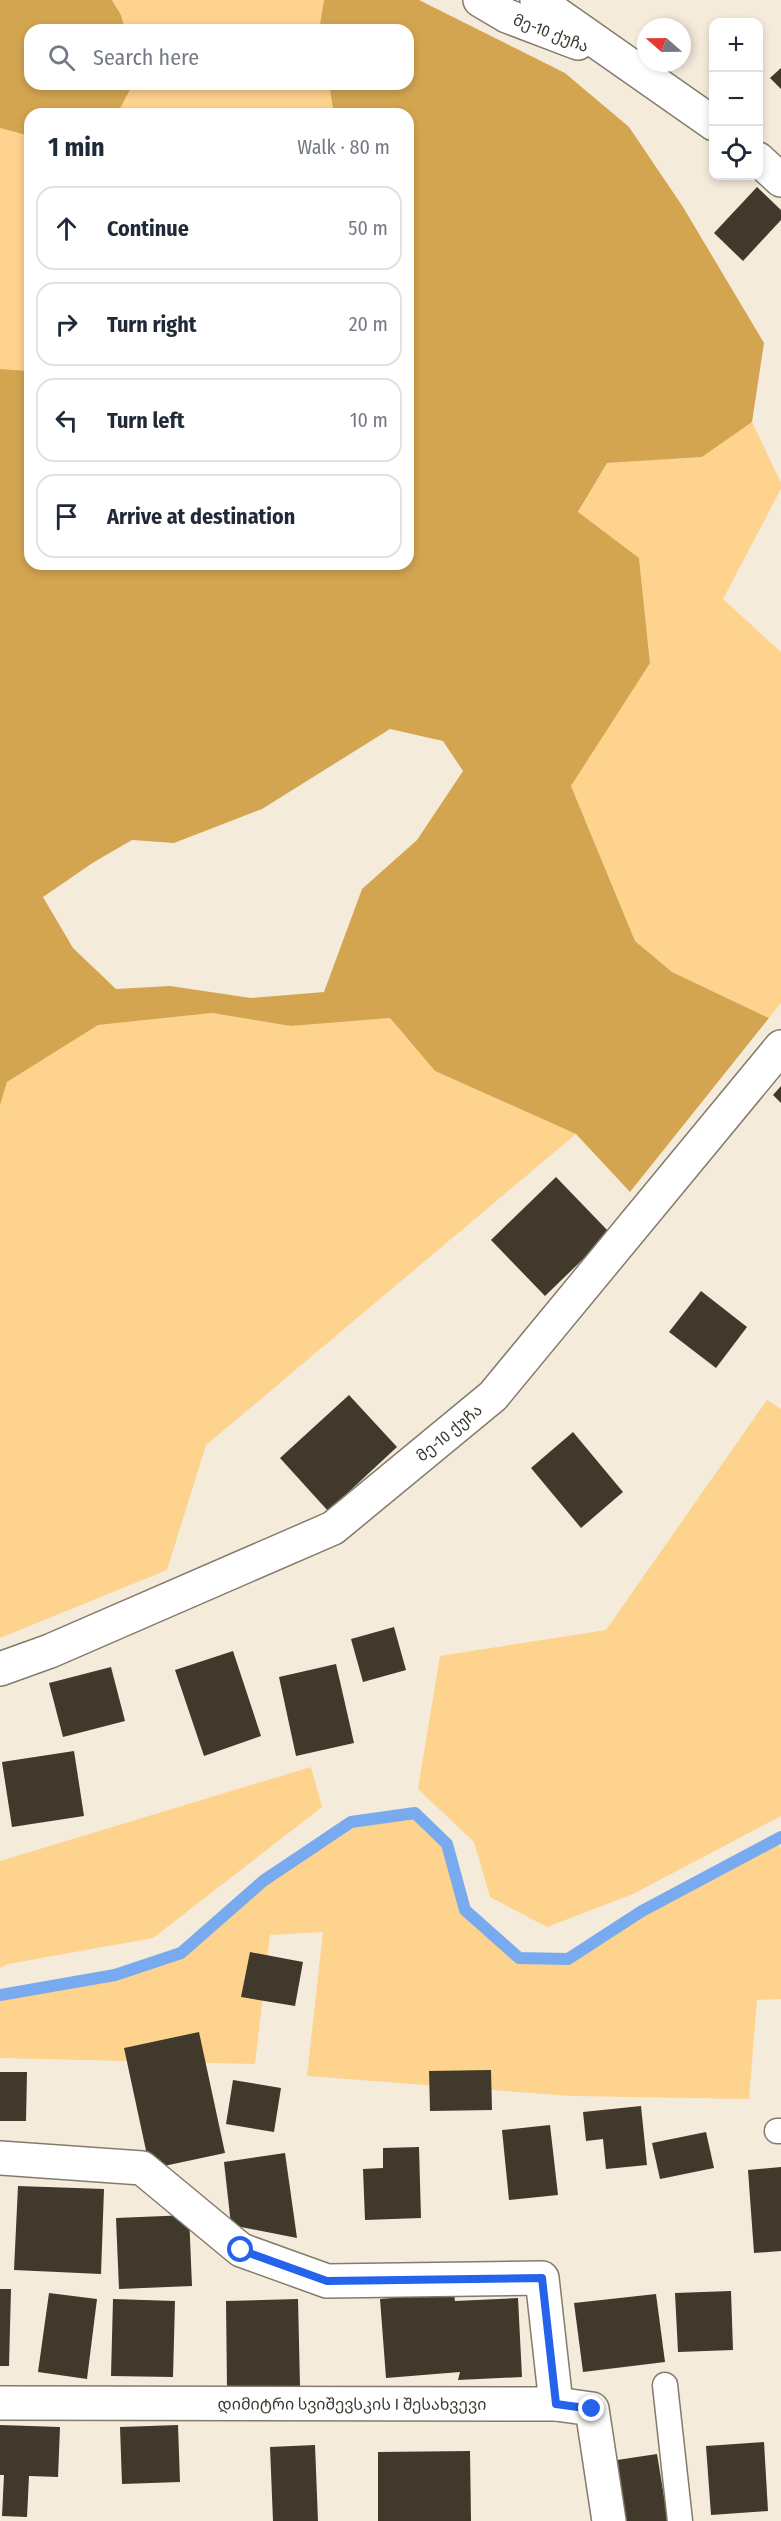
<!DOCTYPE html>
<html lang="en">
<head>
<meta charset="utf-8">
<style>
	:root { --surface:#fff; --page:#f6f6f7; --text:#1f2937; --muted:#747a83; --line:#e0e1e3 }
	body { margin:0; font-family:"Fira Sans Condensed","Noto Sans Georgian",sans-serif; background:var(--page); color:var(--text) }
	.controls { position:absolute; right:18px; top:18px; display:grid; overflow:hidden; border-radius:12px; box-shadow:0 3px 9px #0003 }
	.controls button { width:54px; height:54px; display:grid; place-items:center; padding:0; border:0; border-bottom:2px solid var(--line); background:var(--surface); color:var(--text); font:30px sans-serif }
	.compass { position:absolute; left:637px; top:18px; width:54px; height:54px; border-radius:50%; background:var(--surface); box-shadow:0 3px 9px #0003; rotate:290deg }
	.stop { position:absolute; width:18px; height:18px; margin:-14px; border:4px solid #2563eb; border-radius:50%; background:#fff }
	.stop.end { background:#2563eb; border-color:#fff; box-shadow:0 2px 6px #0008 }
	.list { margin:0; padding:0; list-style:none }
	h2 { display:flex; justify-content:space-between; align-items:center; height:78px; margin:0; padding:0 24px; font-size:26px }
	h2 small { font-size:20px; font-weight:400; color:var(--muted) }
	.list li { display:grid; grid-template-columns:39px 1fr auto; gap:18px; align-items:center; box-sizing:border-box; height:84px; margin:0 12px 12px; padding:0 12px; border:2px solid var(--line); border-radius:18px }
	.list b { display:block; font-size:22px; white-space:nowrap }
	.list em { font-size:20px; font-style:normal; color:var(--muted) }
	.icon { flex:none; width:33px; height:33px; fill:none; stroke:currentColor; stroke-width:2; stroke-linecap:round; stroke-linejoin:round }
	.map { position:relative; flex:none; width:781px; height:2521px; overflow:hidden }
	.search { position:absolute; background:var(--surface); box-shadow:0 3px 9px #0003; left:24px; top:24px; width:390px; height:66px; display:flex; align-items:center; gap:15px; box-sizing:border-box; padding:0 21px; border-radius:18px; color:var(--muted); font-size:22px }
	.panel { position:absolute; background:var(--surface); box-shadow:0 3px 9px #0003; left:24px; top:108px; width:390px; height:462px; border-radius:18px }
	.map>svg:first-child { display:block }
	.green { fill:#fdd38e }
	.forest { fill:#d4a551; fill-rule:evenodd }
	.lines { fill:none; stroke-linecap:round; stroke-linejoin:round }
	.stream { stroke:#78aaf0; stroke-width:12 }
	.building { fill:#41392c }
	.lane-casing { stroke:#847b6c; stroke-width:27 }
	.street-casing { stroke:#847b6c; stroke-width:36 }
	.lane { stroke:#fff; stroke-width:24 }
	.street { stroke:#fff; stroke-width:33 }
	.route { stroke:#2563eb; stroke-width:8 }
	.labels { text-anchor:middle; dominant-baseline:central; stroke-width:6; stroke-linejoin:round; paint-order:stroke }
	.street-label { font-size:16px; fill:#3d3932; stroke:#fff }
</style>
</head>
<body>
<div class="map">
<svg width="781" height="2521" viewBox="0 0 781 2521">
	<rect width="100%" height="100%" fill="#f5ebdb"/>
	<g class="green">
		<path d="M112 0H324L319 30H125L121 15Z"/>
		<path d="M133 84H329L334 114H117Z"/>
		<path d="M0 128 30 136V371L0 369Z"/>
		<path d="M752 422 781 483V489L723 599 781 652V1003L769 1018 672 972 635 941 571 786 650 662 639 558 578 513 607 463 702 457Z"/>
		<path d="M212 1013 291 1026 390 1018 435 1071 576 1134 206 1445 167 1570 0 1638V1105L7 1082 97 1025Z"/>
		<path d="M767 1400 781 1409V1816L633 1894 547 1927 490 1897 474 1842 418 1789 440 1656 606 1630Z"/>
		<path d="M311 1767 322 1807 153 1938 8 1964 0 1968V1861Z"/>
		<path d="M415 1813 447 1844 465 1910 520 1958 568 1959 642 1911 776 1840 781 1849V1999L757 2000 749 2099 572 2096 307 2076 323 1932 270 1935 255 2064 0 2058V1995L115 1975 181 1953 263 1881 351 1822Z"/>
	</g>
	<g class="forest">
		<path d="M0 0H112L121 15 125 30H30V84H133L117 114H30V136L0 128Z"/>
		<path d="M324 0H419L565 73 629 127 683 207 764 343 752 422 702 457 607 463 578 512 639 558 650 663 571 786 635 941 672 972 769 1018 630 1192 576 1134 435 1071 390 1018 291 1026 212 1013 98 1025 7 1082 0 1105V369L30 371V564H408V114H334L329 84H408V30H319ZM390 729 443 741 463 771 417 840 362 889 324 992 251 998 170 986 116 989 73 948 43 897 94 862 132 840 174 843 262 809Z"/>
	</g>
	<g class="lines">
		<path class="stream" d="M0 1995 115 1975 181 1953 263 1881 351 1822 415 1813 447 1844 465 1910 519 1958 568 1959 642 1911 781 1837"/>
	</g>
	<g class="building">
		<path d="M781 68V89L770 78Z"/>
		<path d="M757 187 781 210V220L743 261 714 233Z"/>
		<path d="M781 1086V1103L773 1095Z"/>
		<path d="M556 1177 610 1233 545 1296 491 1240Z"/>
		<path d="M701 1291 747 1327 716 1368 669 1332Z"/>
		<path d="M349 1395 397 1447 328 1511 280 1458Z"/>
		<path d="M573 1432 623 1492 581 1528 531 1468Z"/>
		<path d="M394 1627 406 1670 363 1682 351 1639Z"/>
		<path d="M233 1651 261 1736 204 1756 175 1670Z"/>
		<path d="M336 1664 354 1743 296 1756 279 1677Z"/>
		<path d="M111 1667 125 1721 63 1737 49 1683Z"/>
		<path d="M74 1751 84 1816 12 1827 2 1762Z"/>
		<path d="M250 1952 303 1962 295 2006 241 1997Z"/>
		<path d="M199 2032 225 2153 150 2169 124 2048Z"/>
		<path d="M491 2070 492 2110 430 2111 429 2071Z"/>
		<path d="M0 2072H27L26 2121H0Z"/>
		<path d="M233 2080 281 2088 274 2132 226 2124Z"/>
		<path d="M641 2106 647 2165 606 2169 603 2139 586 2141 583 2112Z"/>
		<path d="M550 2125 558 2195 509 2200 502 2130Z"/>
		<path d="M706 2132 714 2168 660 2179 652 2143Z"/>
		<path d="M419 2147 421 2218 365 2220 363 2169 383 2168V2148Z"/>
		<path d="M285 2153 297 2238 231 2225 224 2162Z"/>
		<path d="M781 2167V2251L754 2253 748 2170Z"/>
		<path d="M18 2186 104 2189 101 2274 14 2270Z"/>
		<path d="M189 2215 192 2286 119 2289 116 2218Z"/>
		<path d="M0 2289H11L9 2366H0Z"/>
		<path d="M731 2291 733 2350 678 2352 675 2293Z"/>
		<path d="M49 2293 97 2299 87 2379 38 2372Z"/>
		<path d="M454 2293 455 2301 518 2298 522 2377 458 2380 460 2372 386 2378 380 2299Z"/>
		<path d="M656 2294 665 2362 583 2372 574 2303Z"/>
		<path d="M113 2299 175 2301 173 2377 111 2376Z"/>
		<path d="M298 2299 300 2386 227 2387 226 2301Z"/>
		<path d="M0 2425 60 2427 58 2477 29 2476 27 2517 2 2516 4 2475H0Z"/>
		<path d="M178 2425 180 2482 122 2484 120 2427Z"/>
		<path d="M764 2442 768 2511 711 2515 706 2446Z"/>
		<path d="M315 2445 318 2521H273L270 2447Z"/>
		<path d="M470 2451 471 2521H378V2452Z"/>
		<path d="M657 2454 668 2521H626L617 2460Z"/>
	</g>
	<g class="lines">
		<defs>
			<g id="lane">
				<path d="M777 2131H781"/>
				<path d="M665 2385 680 2521"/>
			</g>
			<g id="street">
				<path d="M480 0 507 16 578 43"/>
				<path d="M537 0 714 124"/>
				<path d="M758 159 781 180"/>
				<path id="s1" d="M0 1669 50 1651 333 1528 493 1396 781 1047"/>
				<path d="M0 2158 142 2168 241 2250 327 2281 542 2278 556 2404"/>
				<path id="s2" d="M0 2403 556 2404 592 2409 609 2521"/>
			</g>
		</defs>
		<use href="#lane" class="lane-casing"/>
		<use href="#street" class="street-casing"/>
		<use href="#lane" class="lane"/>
		<use href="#street" class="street"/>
	</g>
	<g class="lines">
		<path class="route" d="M241 2250 327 2281 542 2278 556 2404 592 2409"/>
	</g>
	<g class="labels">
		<g class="street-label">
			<text transform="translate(551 33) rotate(21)">მე-10 ქუჩა</text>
			<text stroke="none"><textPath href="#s1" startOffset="512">მე-10 ქუჩა</textPath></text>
			<text stroke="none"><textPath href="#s2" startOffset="352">დიმიტრი სვიშევსკის I შესახვევი</textPath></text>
		</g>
	</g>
</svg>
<div class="controls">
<button>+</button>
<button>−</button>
<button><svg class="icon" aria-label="locate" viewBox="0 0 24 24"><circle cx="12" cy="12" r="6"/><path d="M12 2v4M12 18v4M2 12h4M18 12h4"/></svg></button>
</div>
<svg class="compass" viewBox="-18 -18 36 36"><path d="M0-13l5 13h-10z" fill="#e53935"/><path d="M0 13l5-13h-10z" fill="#747a83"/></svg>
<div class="stop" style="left:241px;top:2250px"></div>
<div class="stop end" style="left:592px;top:2409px"></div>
<div class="search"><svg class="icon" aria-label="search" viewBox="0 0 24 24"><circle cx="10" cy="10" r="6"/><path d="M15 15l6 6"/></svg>Search here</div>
<section class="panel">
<h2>1 min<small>Walk · 80 m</small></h2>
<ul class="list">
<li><svg class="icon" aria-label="ahead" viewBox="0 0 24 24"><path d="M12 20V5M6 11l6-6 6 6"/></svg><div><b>Continue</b></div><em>50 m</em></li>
<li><svg class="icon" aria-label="right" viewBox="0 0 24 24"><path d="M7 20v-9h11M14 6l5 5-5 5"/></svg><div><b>Turn right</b></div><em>20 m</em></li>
<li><svg class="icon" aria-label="left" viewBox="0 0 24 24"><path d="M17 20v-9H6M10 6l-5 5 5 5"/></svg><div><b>Turn left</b></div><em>10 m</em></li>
<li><svg class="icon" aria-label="arrive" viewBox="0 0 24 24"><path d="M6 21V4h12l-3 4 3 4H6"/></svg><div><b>Arrive at destination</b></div></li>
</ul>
</section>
</div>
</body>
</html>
